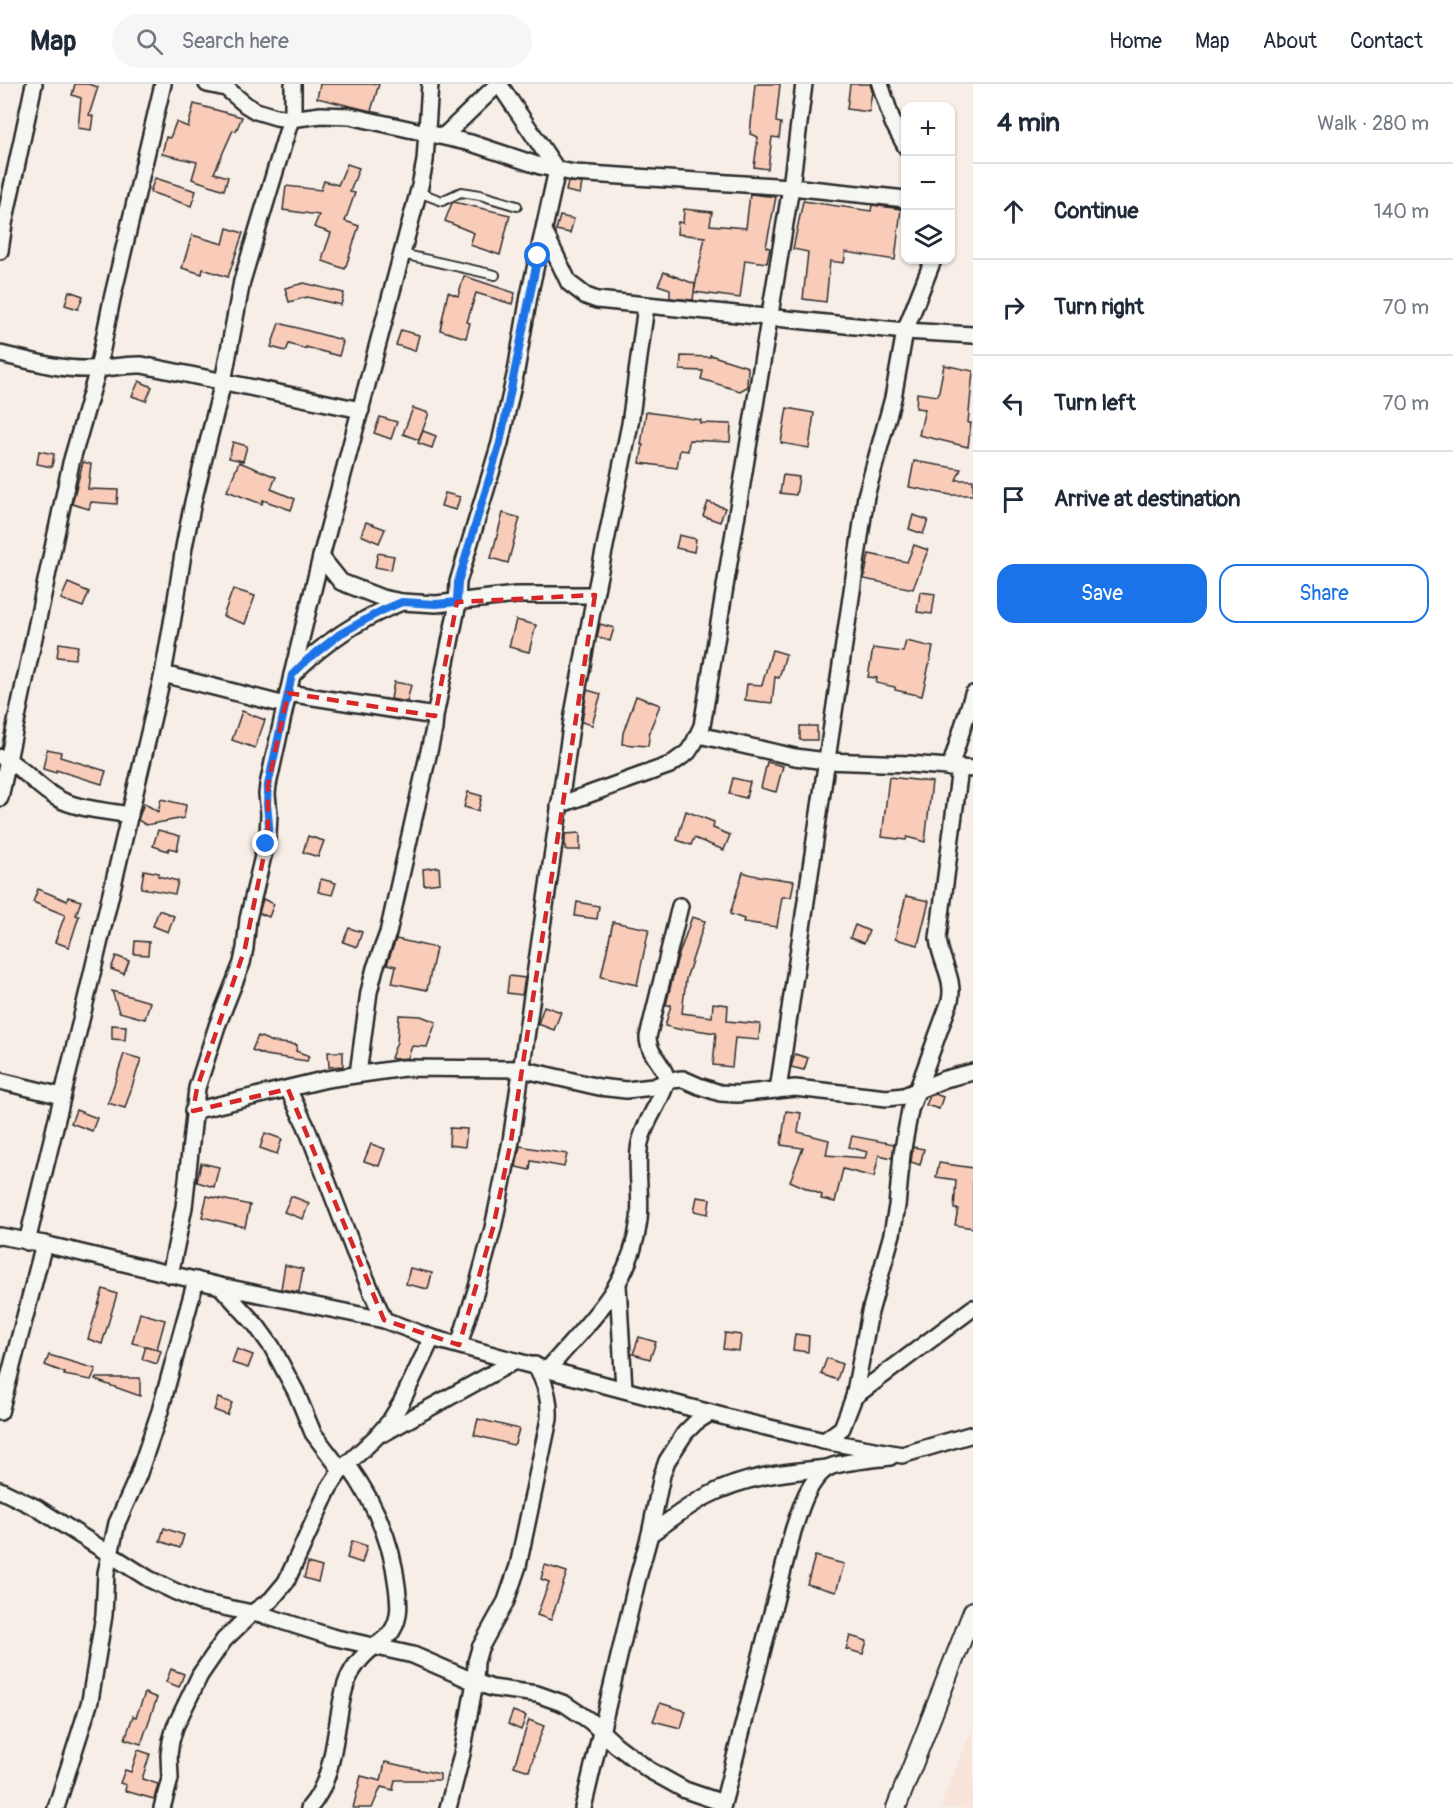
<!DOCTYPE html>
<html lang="en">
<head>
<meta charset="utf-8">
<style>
	:root { --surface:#fff; --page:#f6f6f7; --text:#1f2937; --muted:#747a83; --line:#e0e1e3; --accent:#1a73e8 }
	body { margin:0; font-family:Pangolin,sans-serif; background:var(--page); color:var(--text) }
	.controls { position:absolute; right:18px; top:18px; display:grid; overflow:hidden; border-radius:12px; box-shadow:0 2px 4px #0004 }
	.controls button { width:54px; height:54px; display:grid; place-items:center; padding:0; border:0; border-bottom:2px solid var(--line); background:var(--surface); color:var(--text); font:30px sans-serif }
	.stop { position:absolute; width:18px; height:18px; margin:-14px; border:4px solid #1a73e8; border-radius:50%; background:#fff }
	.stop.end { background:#1a73e8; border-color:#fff; box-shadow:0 2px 6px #0008 }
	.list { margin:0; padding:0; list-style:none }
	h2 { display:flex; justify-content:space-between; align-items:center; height:78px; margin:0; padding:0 24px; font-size:26px }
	h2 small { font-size:20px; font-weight:400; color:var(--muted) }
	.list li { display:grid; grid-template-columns:39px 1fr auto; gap:18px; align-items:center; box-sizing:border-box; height:96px; padding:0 24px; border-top:2px solid var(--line) }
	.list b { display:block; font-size:22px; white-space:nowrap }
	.list em { font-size:20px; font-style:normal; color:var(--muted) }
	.actions { display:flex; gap:12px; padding:18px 24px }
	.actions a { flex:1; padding:14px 0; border:2px solid var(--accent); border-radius:18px; text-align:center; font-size:21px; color:var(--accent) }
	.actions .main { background:var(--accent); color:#fff }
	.icon { flex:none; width:33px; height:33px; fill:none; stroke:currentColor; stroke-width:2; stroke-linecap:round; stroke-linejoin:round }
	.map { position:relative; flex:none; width:973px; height:1724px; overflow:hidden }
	header { display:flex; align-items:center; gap:36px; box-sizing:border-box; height:84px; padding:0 30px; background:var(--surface); border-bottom:2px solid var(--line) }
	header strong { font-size:28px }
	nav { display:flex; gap:33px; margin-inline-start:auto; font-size:21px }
	.search { width:420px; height:54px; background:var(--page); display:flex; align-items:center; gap:15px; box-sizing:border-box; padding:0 21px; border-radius:33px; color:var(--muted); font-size:22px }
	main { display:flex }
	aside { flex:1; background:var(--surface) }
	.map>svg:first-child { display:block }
	.built { fill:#f8e4da }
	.building { fill:#f9ccba; stroke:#2b2b2b; stroke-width:1.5 }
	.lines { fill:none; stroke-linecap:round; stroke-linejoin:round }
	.service-casing { stroke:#2b2b2b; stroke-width:12 }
	.minor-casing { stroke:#2b2b2b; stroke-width:20 }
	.tertiary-casing { stroke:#2b2b2b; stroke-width:22 }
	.service { stroke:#f6f6f2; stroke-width:8 }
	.minor { stroke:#f6f6f2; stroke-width:15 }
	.tertiary { stroke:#f6f6f2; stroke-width:18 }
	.route { stroke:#1a73e8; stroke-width:8 }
	.marked { fill:none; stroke:#d62828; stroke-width:4.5; stroke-dasharray:12 8; stroke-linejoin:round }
</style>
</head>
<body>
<header>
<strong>Map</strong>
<div class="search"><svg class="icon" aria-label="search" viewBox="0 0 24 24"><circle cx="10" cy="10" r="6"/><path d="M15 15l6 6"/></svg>Search here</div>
<nav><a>Home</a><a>Map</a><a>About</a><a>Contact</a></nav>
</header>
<main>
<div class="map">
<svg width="973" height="1724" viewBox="0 0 973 1724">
	<rect width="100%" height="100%" fill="#f7eee7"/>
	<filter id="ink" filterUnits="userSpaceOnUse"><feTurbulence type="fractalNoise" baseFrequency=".0167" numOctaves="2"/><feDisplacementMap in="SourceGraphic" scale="12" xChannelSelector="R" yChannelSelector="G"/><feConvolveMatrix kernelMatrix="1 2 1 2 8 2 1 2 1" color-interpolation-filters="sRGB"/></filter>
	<g filter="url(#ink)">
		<path class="built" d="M973 1642V1724H940Z"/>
		<g class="building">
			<path d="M75 0H88L98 3 89 31 93 32 91 46 78 44 81 14 72 11Z"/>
			<path d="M320 0H379L371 27 317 14Z"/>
			<path d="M755 0H780L776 38 781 39 779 54 772 53 768 85 754 83 758 53 750 50Z"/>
			<path d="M850 0H870L872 7 869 28 847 25Z"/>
			<path d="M194 20 242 33 236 47 233 46 214 89 228 93 224 106 192 95 197 78 162 70 166 53 170 54 176 38 188 43Z"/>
			<path d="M347 80 359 84 350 108 355 109 345 137 359 142 345 185 323 177V172L331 149 314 143 319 131 283 126 286 102 321 106 324 97 338 101Z"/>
			<path d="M155 94 196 107 191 122 150 108Z"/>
			<path d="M568 98 582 99 580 110 566 107Z"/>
			<path d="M750 110 776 113 766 163 770 164 767 179 745 176 740 214 694 208 705 153 677 150 678 138 683 139 684 125 712 128 710 141 746 144Z"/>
			<path d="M803 117 871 127 872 121 901 125 895 176 846 168 844 179 830 177 826 218 803 215 808 168 793 165Z"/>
			<path d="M454 118 510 131 500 171 470 161 474 149 445 137 452 119Z"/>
			<path d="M560 132 574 135 570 149 556 146Z"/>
			<path d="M227 144 243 149 228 193 203 185 202 190 182 184 192 151 223 160Z"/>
			<path d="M664 188 695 200 693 216 670 214V205L658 201Z"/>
			<path d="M464 192 515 209 512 220 476 209 467 238 470 239 466 254 440 246 448 208 458 212Z"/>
			<path d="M304 199 344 209 341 221 307 213 289 218 285 204Z"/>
			<path d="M69 207 83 212 78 225 65 221Z"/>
			<path d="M279 239 342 256 341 258H343L339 272 306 263V265L289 260 286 267 271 263Z"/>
			<path d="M401 246 419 251 415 267 396 261Z"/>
			<path d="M710 271 748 283 747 303 740 307 701 295 703 287 680 286 681 272 710 273Z"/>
			<path d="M944 281 973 287 968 339H971L968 363 919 351 925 325 916 324 917 309 938 312Z"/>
			<path d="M139 297 152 303 146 317 132 312Z"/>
			<path d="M413 324 429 329 419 356 403 350Z"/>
			<path d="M787 324 814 329 809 364 781 359Z"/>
			<path d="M646 328 701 336 700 339 731 340 730 358 689 356 688 367 680 366 677 384 640 379 643 361H641Z"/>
			<path d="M380 333 397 338 391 355 374 349Z"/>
			<path d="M423 347 436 352 432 364 418 359Z"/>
			<path d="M233 358 247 362 243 377 229 374Z"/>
			<path d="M39 367 54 370 52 383 37 380Z"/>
			<path d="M914 377 961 385 956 396H973V411H951L909 403Z"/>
			<path d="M83 378 91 380 88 405 118 406 117 420 91 418 89 425 72 420Z"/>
			<path d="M239 378 276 393 271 405 295 415 291 426 263 416 262 420 227 407Z"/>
			<path d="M783 391 799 393 796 411 780 409Z"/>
			<path d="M445 409 460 413 456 426 441 422Z"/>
			<path d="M708 418 725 424 720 438 703 432Z"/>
			<path d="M503 429 520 434 508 479 491 474Z"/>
			<path d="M913 431 928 436 923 450 909 445Z"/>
			<path d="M366 438 385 445 379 459 361 451Z"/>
			<path d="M679 451 696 455 694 468 676 464Z"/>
			<path d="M914 461 928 466 913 505 864 495 869 470 907 478Z"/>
			<path d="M378 469 394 472 391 486 375 483Z"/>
			<path d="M68 499 89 508 83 523 61 515Z"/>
			<path d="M233 505 255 512 245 540 223 532Z"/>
			<path d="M920 508 935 510 932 530 917 528Z"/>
			<path d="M516 536 536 541 529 568 509 563Z"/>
			<path d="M600 540 614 544 610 557 597 553Z"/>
			<path d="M906 557 933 563 922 612 895 606V603L876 599 877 594 868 593 873 564 903 568Z"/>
			<path d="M59 559 78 562 75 575 57 573Z"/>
			<path d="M772 566 786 570 779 594 775 593 772 619 745 616 747 600 762 601Z"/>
			<path d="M394 598 411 601 407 618 391 615Z"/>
			<path d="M587 606 601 610 592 641 582 638Z"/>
			<path d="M636 612 660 621 650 646 648 662 622 660 623 649Z"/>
			<path d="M242 627 265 636 255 664 232 656Z"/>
			<rect x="800" y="642" width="17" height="14"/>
			<path d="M47 665 61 668 60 673 106 687 102 700 56 686V689L43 685Z"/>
			<path d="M767 678 783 682 776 708 761 704Z"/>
			<path d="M889 693 932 698 925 758 907 753 906 756 882 753Z"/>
			<path d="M733 694 750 698 746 714 729 710Z"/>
			<path d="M468 708 482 712 478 727 464 723Z"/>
			<path d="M161 715 186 721 184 734 146 741 138 736 144 719 158 728Z"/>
			<path d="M686 727 714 738 713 744 730 751 724 766 694 754 691 761 677 756Z"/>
			<path d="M158 746 180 752 177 766 169 764 168 767 153 762Z"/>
			<path d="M580 749V766H565V750Z"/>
			<path d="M308 752 324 757 318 773 303 768Z"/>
			<path d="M439 783 440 799 424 801 423 785Z"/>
			<path d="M144 786 159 789 158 792 178 797 175 810 141 804Z"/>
			<path d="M743 788 752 791 794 797 791 813H782L777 843 743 838 744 835 730 830Z"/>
			<path d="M321 795 336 799 332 811 318 808Z"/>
			<path d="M38 805 67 817 68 813 81 817 76 831 79 832 69 863 55 858 65 831 33 818Z"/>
			<path d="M906 812 929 817 918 861 895 855Z"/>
			<path d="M263 815 274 820 269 833 259 829Z"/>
			<path d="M577 818 599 822 597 835 575 832Z"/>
			<path d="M159 826 174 832 168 848 153 842Z"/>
			<path d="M692 833 705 837 686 895 682 929 712 933 713 919 728 921 727 937 760 940 759 956 735 954 732 983 713 981 716 949 682 944V946L665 942 671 921H666L677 876Z"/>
			<path d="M613 838 649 845 637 901 601 893Z"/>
			<path d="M855 841 869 847 864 859 850 854Z"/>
			<path d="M349 844 362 848 357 863 343 858Z"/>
			<path d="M396 855 436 864 427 906 392 899 396 882 387 880Z"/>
			<path d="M135 857 149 858 148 871 134 870Z"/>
			<path d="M116 872 129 877 124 890 111 885Z"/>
			<path d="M509 892 525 894 522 911 507 909Z"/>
			<path d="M112 907 150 918 145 935 119 928Z"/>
			<path d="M544 922 561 928 554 946 538 940Z"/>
			<path d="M399 931 421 932 436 938 427 963 412 962 408 974 395 975 391 974 397 958Z"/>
			<path d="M112 941 126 942 125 956 112 955Z"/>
			<path d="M258 952 273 958 297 961 296 967 309 972 307 977 265 971 252 966Z"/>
			<path d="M328 968H343V982L329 983Z"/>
			<path d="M124 970 141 975 125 1024 108 1019Z"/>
			<path d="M795 970 808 974 804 986 791 983Z"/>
			<path d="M935 1010 943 1013 939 1025 926 1021 930 1012Z"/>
			<path d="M76 1026 97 1034 92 1047 71 1039Z"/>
			<path d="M786 1027 801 1029 798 1048 829 1056 826 1071 865 1074 867 1068 849 1063 852 1052 894 1060 892 1074 879 1071 874 1093 843 1085 835 1118 821 1115 822 1111 790 1097 803 1064 781 1061Z"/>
			<path d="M450 1044 467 1045 465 1063 449 1061Z"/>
			<path d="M265 1049 282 1055 277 1070 260 1064Z"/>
			<path d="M371 1060 385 1065 379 1082 364 1077Z"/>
			<path d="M520 1062 567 1070 564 1083 531 1077 530 1086 516 1083Z"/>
			<path d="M913 1063 924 1065 920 1081 911 1078Z"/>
			<path d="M201 1079 219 1083 214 1103 197 1098Z"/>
			<path d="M939 1079 973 1084V1144L955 1141 958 1125H954L956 1096 936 1093Z"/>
			<path d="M207 1112 250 1121 245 1143 202 1133Z"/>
			<path d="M291 1112 309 1119 303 1135 284 1128Z"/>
			<path d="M697 1113 710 1115 708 1130 694 1127Z"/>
			<path d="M285 1181 303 1185 299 1208 281 1205Z"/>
			<path d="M410 1184 432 1189 428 1205 406 1200Z"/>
			<path d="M103 1205 117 1210 102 1260 88 1255Z"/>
			<path d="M140 1229 165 1236 157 1265 132 1259Z"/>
			<path d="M725 1249 741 1251 739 1267 723 1265Z"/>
			<path d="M795 1250 809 1252 808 1268 793 1266Z"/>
			<path d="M639 1253 656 1258 650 1275 633 1270Z"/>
			<path d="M146 1262 161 1267 157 1280 142 1275Z"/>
			<path d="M237 1265 253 1271 248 1284 232 1279Z"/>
			<path d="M49 1271 96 1285 91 1296 64 1291 65 1289 45 1281Z"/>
			<path d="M827 1274 842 1280 837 1296 821 1290Z"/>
			<path d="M96 1294H140V1312L95 1296Z"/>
			<path d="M218 1314 232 1319 227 1331 214 1326Z"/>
			<path d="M478 1335 519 1345 515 1359 513 1361 474 1351Z"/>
			<path d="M164 1444 184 1451 180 1464 160 1457Z"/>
			<path d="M352 1457 367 1462 362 1479 347 1474Z"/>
			<path d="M815 1472 844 1480 836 1508 807 1500Z"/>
			<path d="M308 1479 322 1483 318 1498 304 1494Z"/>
			<path d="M545 1481 567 1488 551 1536 537 1531 549 1498 541 1495Z"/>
			<path d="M850 1552 867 1557 863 1570 846 1565Z"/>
			<path d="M171 1585 184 1590 179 1603 166 1598Z"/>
			<path d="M145 1609 157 1614 141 1660 125 1655 133 1632 136 1633Z"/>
			<path d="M660 1619 686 1627 681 1644 653 1637Z"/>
			<path d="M513 1627 526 1632 521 1646 508 1640Z"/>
			<path d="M529 1636 544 1642 533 1671 534 1672 529 1687 514 1682Z"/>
			<path d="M138 1666 150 1670 142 1695 158 1700 154 1715 125 1707 126 1701 120 1699 125 1686 131 1688Z"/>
			<path d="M385 1678 440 1690V1696H395L393 1706 381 1703 372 1724H353L361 1692 381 1697Z"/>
		</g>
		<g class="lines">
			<defs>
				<g id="service">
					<path d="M418 108 442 117 461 108 480 111 517 122"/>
					<path d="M402 170 495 191"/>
				</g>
				<g id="minor">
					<path d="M207 0 226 4 246 21 256 27 276 33 290 35 321 31 350 32 471 59 540 82 574 89 791 103 906 115"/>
					<path d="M880 0 893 39 906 63"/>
					<path d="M444 52 498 0"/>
					<path d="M544 147 569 199 586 212 597 216 905 247 973 251"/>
					<path d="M0 167 4 140 34 0"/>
					<path d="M0 270C28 276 56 285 85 285 104 286 122 280 142 281L361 326"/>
					<path d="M321 473 341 498 382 514 402 518 436 520 516 511H595"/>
					<path d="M163 590 285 621"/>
					<path d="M292 591C324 558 359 535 402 518"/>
					<path d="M288 609 435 632"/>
					<path d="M699 651 795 673 826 677 909 680 973 685"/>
					<path d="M2 673C23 683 37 703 57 714 76 725 108 727 130 731"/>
					<path d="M950 684 973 610"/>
					<path d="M0 714 71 379 98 285 112 215 163 0"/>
					<path d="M559 721 670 681 688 668 694 659 702 642 791 103 804 0"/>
					<path d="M358 990 369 908 375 884 388 849 434 645 435 632 457 524 458 498 500 359 516 287 529 212 557 86 499 0"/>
					<path d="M0 997 62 1012"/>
					<path d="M288 1005 306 1042 354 1167 384 1236"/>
					<path d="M778 1006 866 412 893 314 905 247 933 176"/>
					<path d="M193 1027 327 995 404 984 521 985 599 1003 626 1006 653 1003 671 996 683 995 699 1002 720 1009 737 1010 795 1004 887 1014 904 1012 945 995 973 988"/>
					<path d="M0 1152 44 1160 220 1202 384 1236 432 1254 515 1277 737 1336 824 1357 902 1371 973 1350"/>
					<path d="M27 1158 82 932 163 590 175 522 184 463 193 418 223 298 242 197 293 28V0"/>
					<path d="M170 1191 184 1123 197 1004 217 942 242 879 245 864 248 835 268 751 269 730 267 710 268 701 292 591 321 473 420 102 425 77 430 0"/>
					<path d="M618 1201 624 1305"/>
					<path d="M220 1202 256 1241 272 1263 296 1308 313 1349 341 1386"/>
					<path d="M459 1261 477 1203 493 1144 511 1057 572 636 595 511 630 340 646 222"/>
					<path d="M548 1285C589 1237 631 1202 639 1136 642 1110 635 1085 640 1059 645 1036 662 1017 667 996 664 979 648 971 648 953L680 822"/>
					<path d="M854 1313 973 1224"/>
					<path d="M0 1328 44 1160"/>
					<path d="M384 1349 515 1277"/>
					<path d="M824 1357 842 1344 854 1313 870 1228 892 1150 897 1122 902 1070 910 1026 950 917C955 893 940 878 938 854L960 684"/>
					<path d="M0 1406 37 1424 149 1495 174 1507 200 1518 266 1532 332 1553 413 1571 475 1598 492 1604 537 1610 565 1620 590 1637 616 1661 649 1686 685 1706 723 1719"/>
					<path d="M650 1450C668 1438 686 1423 705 1413 744 1392 785 1388 828 1384"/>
					<path d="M56 1724 90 1617 104 1531 106 1489 117 1439 138 1392 160 1327 196 1196"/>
					<path d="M162 1724 170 1695 169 1671 171 1657 175 1643 200 1591 224 1556 252 1529 271 1516 286 1498 329 1404 341 1386 376 1353 390 1337 401 1319 432 1254"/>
					<path d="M309 1724C336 1694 334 1644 344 1607 348 1590 358 1576 371 1565 379 1559 386 1555 392 1547 401 1533 399 1518 397 1502 392 1457 374 1417 347 1380"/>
					<path d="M448 1724 462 1670 475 1598 476 1578 480 1564 506 1517 518 1482 549 1335C550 1315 546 1299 535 1281"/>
					<path d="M583 1724 637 1497 650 1450 662 1391 667 1377 685 1349 696 1338 710 1329"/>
					<path d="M722 1724 793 1447C800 1426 807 1399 826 1385 836 1378 876 1375 890 1373"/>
				</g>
				<path id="tertiary" d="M896 1724 973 1527"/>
			</defs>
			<use href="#service" class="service-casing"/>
			<use href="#minor" class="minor-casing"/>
			<use href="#tertiary" class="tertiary-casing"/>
			<use href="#service" class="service"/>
			<use href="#minor" class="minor"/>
			<use href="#tertiary" class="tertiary"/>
		</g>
	</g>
	<g class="lines" filter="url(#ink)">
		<path class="route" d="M266 760 269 741 267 720 268 701 292 591 307 576 340 550 381 527 402 518 436 520 457 518 458 498 500 359 538 172"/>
	</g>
	<path class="marked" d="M595 511 511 1057 493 1144 459 1261 384 1236 288 1005 193 1027 197 1004 245 864 268 751V701L288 609 435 632 457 518Z"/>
</svg>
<div class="controls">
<button>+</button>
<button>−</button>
<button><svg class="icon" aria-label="layers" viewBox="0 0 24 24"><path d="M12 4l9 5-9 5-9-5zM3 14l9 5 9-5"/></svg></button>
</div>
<div class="stop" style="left:538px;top:172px"></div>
<div class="stop end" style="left:266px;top:760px"></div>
</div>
<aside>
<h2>4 min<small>Walk · 280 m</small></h2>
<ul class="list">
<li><svg class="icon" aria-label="ahead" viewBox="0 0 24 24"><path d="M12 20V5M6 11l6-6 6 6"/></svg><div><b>Continue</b></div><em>140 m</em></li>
<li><svg class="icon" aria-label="right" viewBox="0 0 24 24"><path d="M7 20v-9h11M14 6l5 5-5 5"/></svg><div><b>Turn right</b></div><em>70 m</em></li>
<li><svg class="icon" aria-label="left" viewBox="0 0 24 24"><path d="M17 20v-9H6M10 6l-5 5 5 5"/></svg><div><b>Turn left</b></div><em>70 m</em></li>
<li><svg class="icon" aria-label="arrive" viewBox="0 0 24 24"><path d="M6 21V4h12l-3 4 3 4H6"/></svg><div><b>Arrive at destination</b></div></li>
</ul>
<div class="actions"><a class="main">Save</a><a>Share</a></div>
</aside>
</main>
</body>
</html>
